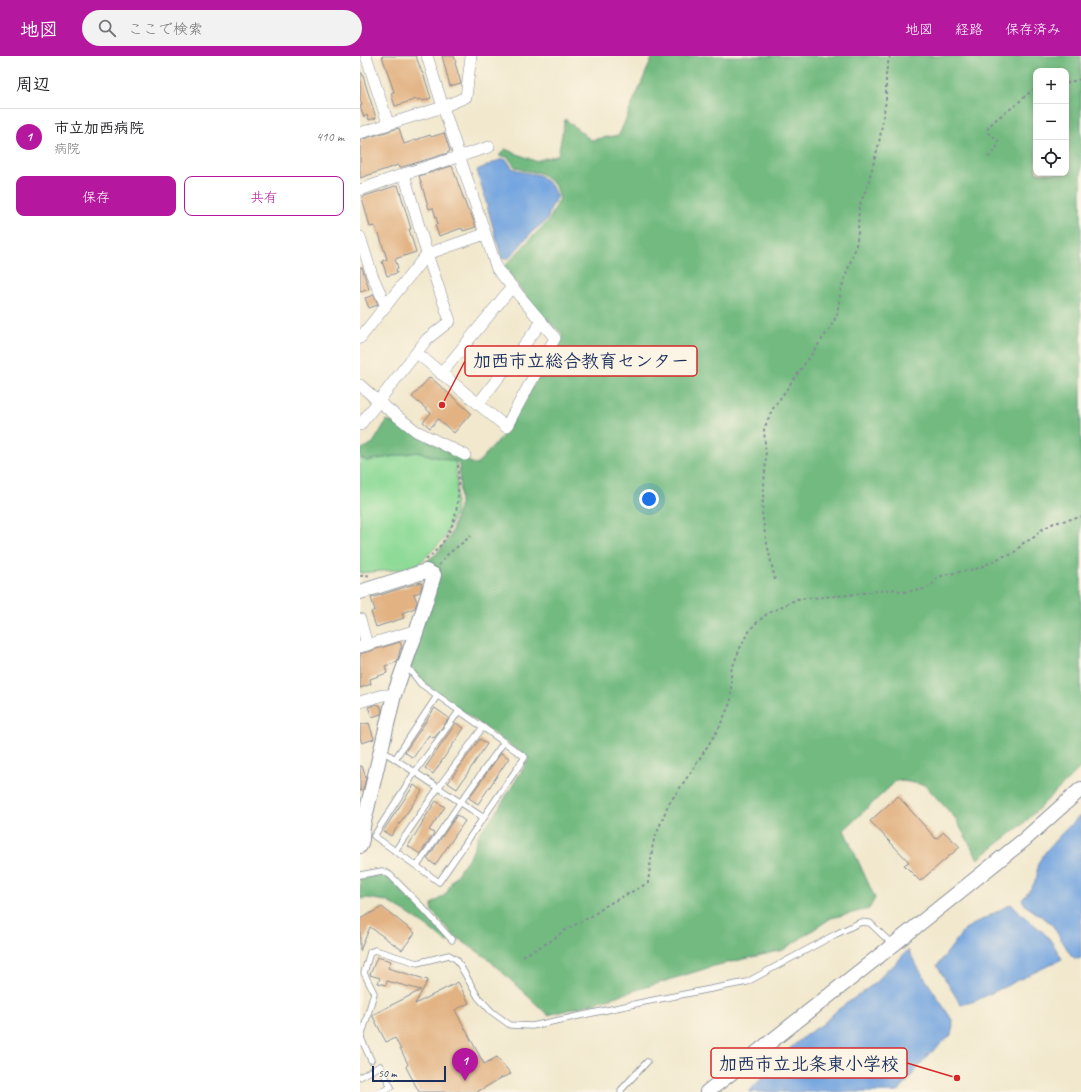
<!DOCTYPE html>
<html lang="ja">
<head>
<meta charset="utf-8">
<style>
	:root { --surface:#fff; --page:#f2f2f2; --text:#202124; --muted:#757577; --line:#e0e0e0; --accent:#b5179e }
	body { margin:0; font-family:Caveat,"Klee One",sans-serif; background:var(--page); color:var(--text) }
	.controls { position:absolute; right:12px; top:12px; display:grid; overflow:hidden; border-radius:8px; box-shadow:0 2px 6px #0003 }
	.controls button { width:36px; height:36px; display:grid; place-items:center; padding:0; border:0; border-bottom:1px solid var(--line); background:var(--surface); color:var(--text); font:20px sans-serif }
	.scale { position:absolute; left:12px; bottom:10px; width:74px; box-sizing:border-box; padding-left:4px; border:2px solid #1b2f5e; border-top:0; font-size:11px; line-height:14px; white-space:nowrap; color:#1b2f5e; -webkit-text-stroke:3px #fcf5e5; paint-order:stroke }
	.you { position:absolute; left:289px; top:443px; width:14px; height:14px; margin:-10px; border:3px solid #fff; border-radius:50%; background:#1a73e8; box-shadow:0 0 0 6px #1a73e833 }
	.badge { display:grid; place-items:center; width:26px; height:26px; border-radius:50%; background:var(--accent); color:#fff; font-size:13px; font-weight:700 }
	.pin { position:absolute; translate:-50% -33px; filter:drop-shadow(0 1px 2px #0008) }
	.pin::after { content:''; position:absolute; top:21px; width:14px; height:12px; background:inherit; clip-path:polygon(0 0,100% 0,50% 100%) }
	.list { margin:0; padding:0; list-style:none }
	h2 { display:flex; justify-content:space-between; align-items:center; height:52px; margin:0; padding:0 16px; font-size:17px }
	h2 small { font-size:13px; font-weight:400; color:var(--muted) }
	.list li { display:grid; grid-template-columns:26px 1fr auto; gap:12px; align-items:center; box-sizing:border-box; height:56px; padding:0 16px; border-top:1px solid var(--line) }
	.list b { display:block; font-size:15px; white-space:nowrap }
	.list p { margin:0; font-size:13px; white-space:nowrap; color:var(--muted) }
	.list em { font-size:13px; font-style:normal; color:var(--muted) }
	.actions { display:flex; gap:8px; padding:12px 16px }
	.actions a { flex:1; padding:9px 0; border:1px solid var(--accent); border-radius:8px; text-align:center; font-size:14px; color:var(--accent) }
	.actions .main { background:var(--accent); color:#fff }
	.icon { flex:none; width:22px; height:22px; fill:none; stroke:currentColor; stroke-width:2; stroke-linecap:round; stroke-linejoin:round }
	.map { position:relative; flex:none; width:721px; height:1036px; overflow:hidden }
	header { display:flex; align-items:center; gap:24px; box-sizing:border-box; height:56px; padding:0 20px; background:var(--accent); color:#fff }
	header strong { font-size:19px }
	nav { display:flex; gap:22px; margin-inline-start:auto; font-size:14px }
	.search { width:280px; height:36px; background:var(--page); display:flex; align-items:center; gap:10px; box-sizing:border-box; padding:0 14px; border-radius:22px; color:var(--muted); font-size:15px }
	main { display:flex }
	aside { flex:1; background:var(--surface) }
	.map>svg:first-child { display:block }
	.green { fill:#8eda97; stroke:#54847a }
	.forest { fill:#72ba80; stroke:#46746f; fill-rule:evenodd }
	.water { fill:#74a5df; stroke:#486a9e }
	.building { fill:#e2b283 }
	.lines { fill:none; stroke-linecap:round; stroke-linejoin:round }
	.service-casing { stroke:#868c96; stroke-width:7 }
	.minor-casing { stroke:#868c96; stroke-width:12 }
	.tertiary-casing { stroke:#868c96; stroke-width:16 }
	.path { stroke:#868c96; stroke-width:2; stroke-dasharray:3 3; stroke-linecap:butt }
	.service { stroke:#fff; stroke-width:5.5 }
	.minor { stroke:#fff; stroke-width:11 }
	.tertiary { stroke:#fff; stroke-width:14 }
	.leader { fill:none; stroke:#d62828; stroke-width:1.5 }
	.callout-dot { fill:#d62828; stroke:#fcf5e5; stroke-width:1.5 }
	.callout { fill:#fcf5e5; stroke:#d62828; stroke-width:1.5 }
	.callout-label { font-size:18px; text-anchor:middle; font-weight:bold; fill:#1b2f5e }
</style>
</head>
<body>
<header>
<strong>地図</strong>
<div class="search"><svg class="icon" aria-label="search" viewBox="0 0 24 24"><circle cx="10" cy="10" r="6"/><path d="M15 15l6 6"/></svg>ここで検索</div>
<nav><a>地図</a><a>経路</a><a>保存済み</a></nav>
</header>
<main>
<aside>
<h2>周辺<small></small></h2>
<ul class="list">
<li><span class="badge">1</span><div><b>市立加西病院</b><p>病院</p></div><em>410 m</em></li>
</ul>
<div class="actions"><a class="main">保存</a><a>共有</a></div>
</aside>
<div class="map">
<svg width="721" height="1036" viewBox="0 0 721 1036">
	<rect width="100%" height="100%" fill="#fcf5e5"/>
	<filter id="ink" filterUnits="userSpaceOnUse"><feTurbulence type="fractalNoise" baseFrequency=".025" numOctaves="2"/><feDisplacementMap in="SourceGraphic" scale="8" xChannelSelector="R" yChannelSelector="G"/><feConvolveMatrix kernelMatrix="1 2 1 2 8 2 1 2 1" color-interpolation-filters="sRGB"/></filter>
	<filter id="wash" filterUnits="userSpaceOnUse"><feTurbulence type="fractalNoise" baseFrequency=".012" numOctaves="4" result="noise"/><feDisplacementMap in="SourceGraphic" scale="16" xChannelSelector="R" yChannelSelector="G"/><feGaussianBlur stdDeviation="0.9" result="paint"/><feColorMatrix in="noise" values="0 0 0 0 0 0 0 0 0 0 0 0 0 0 0 0 0 1.4 0 .05"/><feComposite in="paint" operator="in"/></filter>
	<g filter="url(#wash)">
		<rect width="100%" height="100%" fill="#f1e8cd"/>
		<path class="green" d="M57 396 96 406 97 429 95 458 85 482 60 507 42 513 0 517V402L7 405Z"/>
		<g class="forest">
			<path d="M293 0H721V243L719 250 721 256V711L662 769 618 803 595 762 565 729 537 724 484 774 515 842 509 853 471 862 423 894 354 910 231 948 188 959 127 902 93 879 72 855V848L86 838 92 825 112 797 120 776 135 758 169 703 101 654 63 626 46 607 70 518 63 511V508L76 498 90 480 100 448 99 407 57 396 7 405 0 401V394L13 387 27 364 116 409 147 375 203 279 170 247 144 211 179 174 188 166 200 142 194 128 180 117 163 114 155 111 148 101 139 100 145 93 175 105 198 99 205 63 231 84 259 79ZM676 15H706V117H676Z"/>
			<path d="M19 819 30 822 89 884 87 887 69 872 47 857 26 845 7 842 0 843V822Z"/>
		</g>
		<g class="water">
			<path d="M142 103 147 104 152 112 162 116 179 119 191 129 197 142 191 152 187 164 172 176 149 202 142 203 117 114Z"/>
			<path d="M721 759V902C717 904 714 902 711 899L691 867 666 850 662 844C667 837 675 829 677 820 678 816 676 812 678 808 683 795 710 769 721 759Z"/>
			<path d="M651 848C661 860 675 868 686 879 693 886 697 895 702 903L615 945 601 949 577 910 605 873Z"/>
			<path d="M548 894 557 910 592 964 593 969 591 979 567 1000 542 1032 537 1036H389L407 1016 415 1005 447 978 463 968 476 955 518 925 526 914 532 911Z"/>
		</g>
		<g id="blocks">
			<g class="building">
				<path d="M22 0H56L62 17H63L71 42 62 45 61 43 57 44V43L35 50 31 37 34 36Z"/>
				<path d="M82 0H94L96 6 95 7 101 27 90 30Z"/>
				<path d="M0 17H2L16 62 9 64 7 59 4 61 0 50 2 49 0 43Z"/>
				<path d="M39 72 44 88 70 79 71 81 84 77 90 95 88 96V97L55 107 39 112 38 109 0 122V84Z"/>
				<path d="M92 110 108 155H110L116 171 103 175 102 172 79 180 75 169 78 168 73 152 69 153 59 120Z"/>
				<path d="M38 129 51 173H49L56 196 35 203 38 212 36 213 37 217 27 220 22 205 27 203 19 178 18 179 15 170 10 171 2 141Z"/>
				<path d="M0 211H2L9 233 0 236Z"/>
				<path d="M14 239 18 249 9 252 5 242Z"/>
				<path d="M70 321 111 357 94 377 78 363 70 372 63 366 71 357 52 341Z"/>
				<path d="M61 526 62 529 60 536 54 538 57 546 55 552 42 557 44 562 16 571 11 556 15 554 11 542Z"/>
				<path d="M40 586 42 592 40 593V595L37 606 25 610 27 617 10 623 11 628 0 632V598Z"/>
				<path d="M17 648 18 649H20L22 654 21 658 12 661 8 651Z"/>
				<path d="M75 652 89 662 74 682 69 679 53 702 45 696Z"/>
				<path d="M9 667 14 683 2 687 0 682V669Z"/>
				<path d="M96 667 104 672 73 718 65 712Z"/>
				<path d="M120 683 127 688 97 733 88 727Z"/>
				<path d="M141 697 149 702 118 748 109 742Z"/>
				<path d="M0 710H2L6 722 3 734 0 735Z"/>
				<path d="M54 729 62 735 31 780 23 775Z"/>
				<path d="M538 740 576 783 584 776 600 791 560 825 544 809 549 806 510 765Z"/>
				<path d="M76 745 85 751 69 774 74 777 60 798 48 790 63 766H62Z"/>
				<path d="M97 759 105 765 75 809 67 803Z"/>
				<path d="M22 851 55 877 42 894 10 871 0 895V863Z"/>
				<path d="M17 901 31 905 28 912 68 924 55 948 98 926 109 947 95 954 124 1008 137 1001 151 1018 141 1022 117 1036H59L46 1011 48 1008 35 982 26 986 12 959 61 934 27 925 26 929 18 927 20 922 10 919Z"/>
			</g>
		</g>
	</g>
	<g filter="url(#ink)">
		<use href="#blocks" fill-opacity="0" stroke="#868c96" stroke-width="1"/>
		<g class="lines">
			<defs>
				<g id="service">
					<path d="M46 609 61 628 165 701 79 826 14 780 55 716 99 655"/>
					<path d="M21 697H26L35 703 124 762"/>
					<path d="M35 703 77 640"/>
					<path d="M35 795 78 732 123 671"/>
					<path d="M57 810 100 747 144 686"/>
					<path d="M0 819 22 815 30 819 62 851 92 884"/>
					<path d="M11 1004 1 982 14 937 4 917 10 896 15 894 57 907 89 899 97 904 118 941 132 956 150 969 172 970 284 946 387 926 476 878 501 866 510 867 533 889"/>
					<path d="M0 1021 20 1010 31 1031 20 1036"/>
					<path d="M261 1036V1034L287 1006"/>
				</g>
				<g id="minor">
					<path d="M6 0 28 67"/>
					<path d="M0 77 83 51 106 41 111 0"/>
					<path d="M0 134 44 118 129 91"/>
					<path d="M0 181 12 219 26 250"/>
					<path d="M0 282 67 198 125 178"/>
					<path d="M57 297 146 371 195 282 137 213 83 51 67 0"/>
					<path d="M81 318 152 231"/>
					<path d="M0 329 19 346 56 375 105 399"/>
					<path d="M118 348 182 266"/>
					<path d="M0 369 67 283 90 265 67 198 44 118"/>
					<path d="M0 563 7 589"/>
					<path d="M0 591 57 574"/>
					<path d="M0 646 23 639H34"/>
				</g>
				<g id="tertiary">
					<path d="M0 536 66 515 74 519 57 574 34 639 3 770 2 783 0 790"/>
					<path d="M347 1036 533 889 664 784 721 733"/>
				</g>
			</defs>
			<use href="#service" class="service-casing"/>
			<use href="#minor" class="minor-casing"/>
			<use href="#tertiary" class="tertiary-casing"/>
			<g class="path">
				<path d="M706 27 721 23"/>
				<path d="M628 101C634 97 638 92 638 84L628 77V72C636 62 646 56 656 49 662 43 668 37 676 32"/>
				<path d="M66 504C100 475 99 447 98 406"/>
				<path d="M79 509 88 498 111 480"/>
				<path d="M0 520 11 519"/>
				<path d="M415 524 405 478 402 456 406 402 404 373 412 354 470 272 477 259 481 233 496 190 498 176 499 151 507 131 519 87 526 44V19L527 11 530 0"/>
				<path d="M163 900 191 885 205 874 232 860 247 849 288 827 293 787 308 749 333 713 359 672 371 645V615L380 592 386 580 394 569 407 558 437 543 488 539 533 533 543 536 565 533 571 530 577 522 584 519 619 512 644 500 650 499 656 495 662 488 676 480 679 475 694 467 721 461"/>
			</g>
			<use href="#service" class="service"/>
			<use href="#minor" class="minor"/>
			<use href="#tertiary" class="tertiary"/>
		</g>
	</g>
	<path class="leader" d="M82 349L105 305M597 1022L547 1007"/>
	<g class="callout-dot">
		<circle cx="82" cy="349" r="4"/>
		<circle cx="597" cy="1022" r="4"/>
	</g>
	<g class="callout">
		<rect x="105" y="290" width="232" height="30" rx="4"/>
		<rect x="351" y="992" width="196" height="30" rx="4"/>
	</g>
	<g class="callout-label">
		<text x="221" y="311">加西市立総合教育センター</text>
		<text x="449" y="1014">加西市立北条東小学校</text>
	</g>
</svg>
<div class="controls">
<button>+</button>
<button>−</button>
<button><svg class="icon" aria-label="locate" viewBox="0 0 24 24"><circle cx="12" cy="12" r="6"/><path d="M12 2v4M12 18v4M2 12h4M18 12h4"/></svg></button>
</div>
<div class="scale">50 m</div>
<div class="you"></div>
<div class="pin badge" style="left:105px;top:1025px">1</div>
</div>
</main>
</body>
</html>
